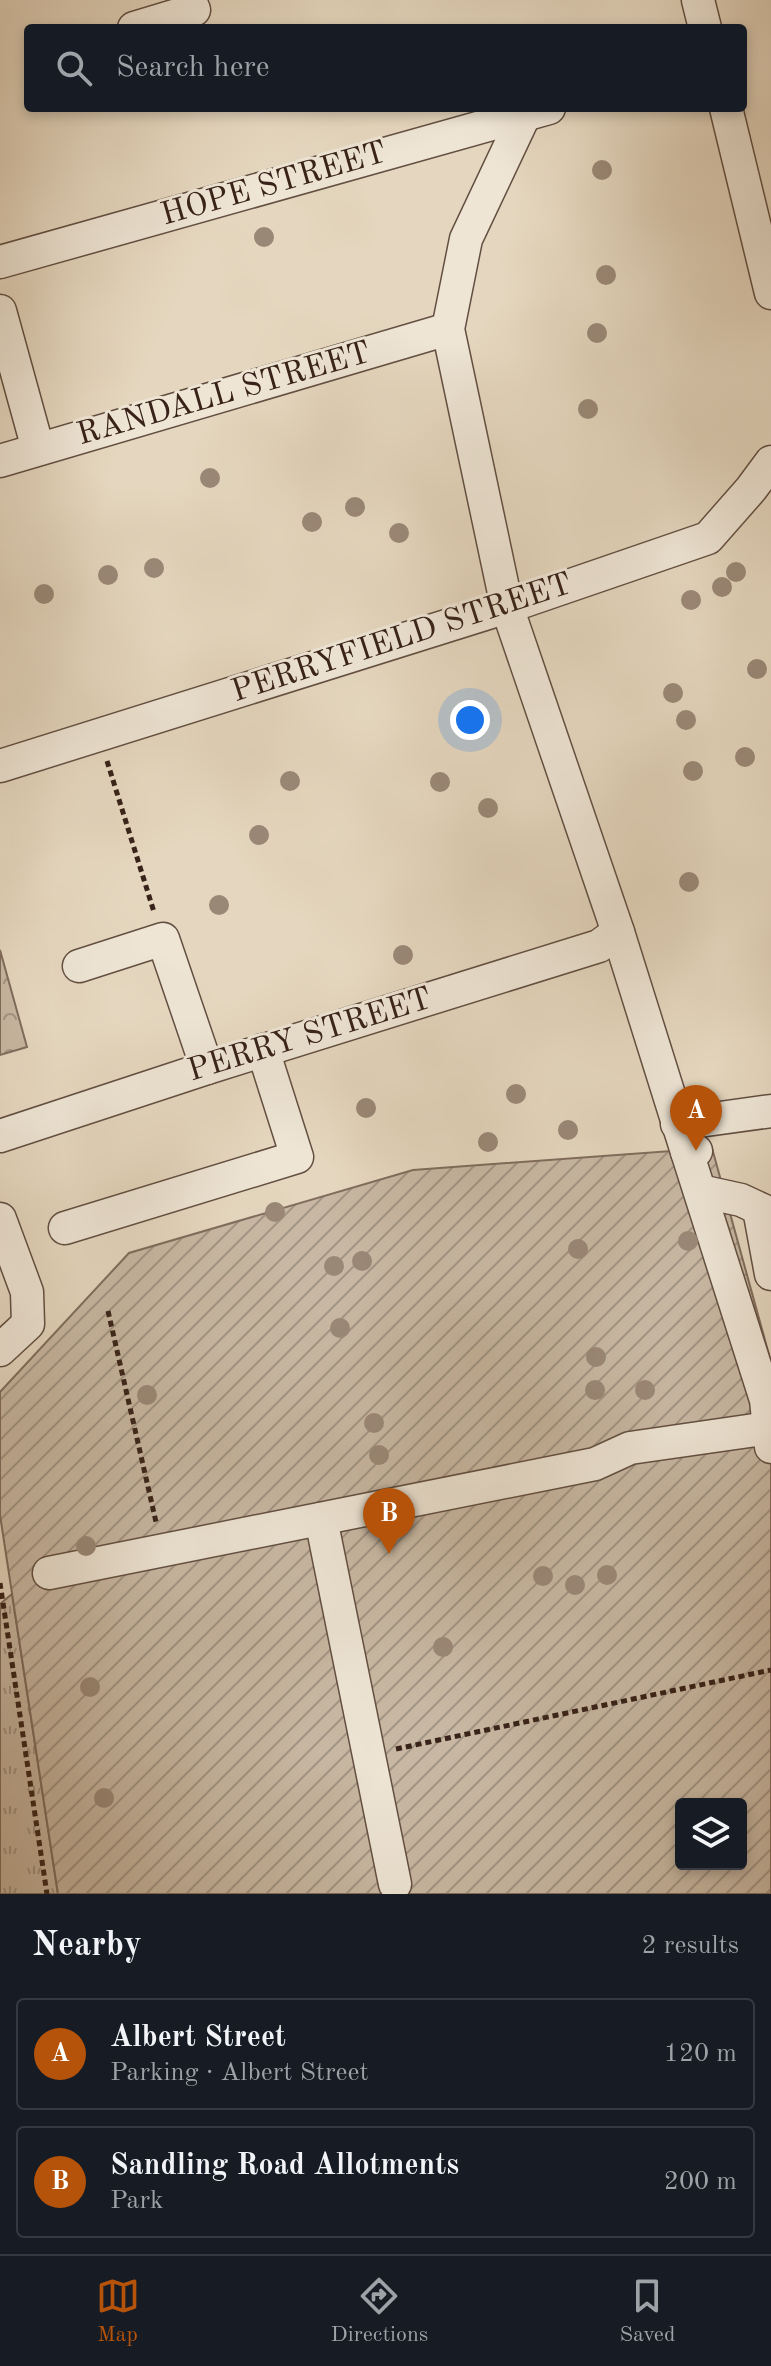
<!DOCTYPE html>
<html lang="en">
<head>
<meta charset="utf-8">
<style>
	:root { --surface:#171b24; --page:#20242c; --text:#f1f3f6; --muted:#9ea1a6; --line:#363941; --accent:#b45309 }
	body { margin:0; font-family:"Old Standard TT",serif; background:var(--page); color:var(--text) }
	.controls { position:absolute; right:24px; bottom:24px; display:grid; overflow:hidden; border-radius:8px; box-shadow:0 4px 12px #0003 }
	.controls button { width:72px; height:72px; display:grid; place-items:center; padding:0; border:0; border-bottom:2px solid var(--line); background:var(--surface); color:var(--text); font:40px sans-serif }
	.you { position:absolute; left:470px; top:720px; width:28px; height:28px; margin:-20px; border:6px solid #fff; border-radius:50%; background:#1a73e8; box-shadow:0 0 0 12px #1a73e833 }
	.badge { display:grid; place-items:center; width:52px; height:52px; border-radius:50%; background:var(--accent); color:#fff; font-size:26px; font-weight:700 }
	.pin { position:absolute; translate:-50% -66px; filter:drop-shadow(0 2px 4px #0008) }
	.pin::after { content:''; position:absolute; top:42px; width:28px; height:24px; background:inherit; clip-path:polygon(0 0,100% 0,50% 100%) }
	.list { margin:0; padding:0; list-style:none }
	h2 { display:flex; justify-content:space-between; align-items:center; height:104px; margin:0; padding:0 32px; font-size:34px }
	h2 small { font-size:26px; font-weight:400; color:var(--muted) }
	.list li { display:grid; grid-template-columns:52px 1fr auto; gap:24px; align-items:center; box-sizing:border-box; height:112px; margin:0 16px 16px; padding:0 16px; border:2px solid var(--line); border-radius:8px }
	.list b { display:block; font-size:30px; white-space:nowrap }
	.list p { margin:0; font-size:26px; white-space:nowrap; color:var(--muted) }
	.list em { font-size:26px; font-style:normal; color:var(--muted) }
	.icon { flex:none; width:44px; height:44px; fill:none; stroke:currentColor; stroke-width:2; stroke-linecap:round; stroke-linejoin:round }
	.map { position:relative; flex:none; width:771px; height:1894px; overflow:hidden }
	.search { position:absolute; background:var(--surface); box-shadow:0 4px 12px #0003; left:24px; right:24px; top:24px; height:88px; display:flex; align-items:center; gap:20px; box-sizing:border-box; padding:0 28px; border-radius:8px; color:var(--muted); font-size:30px }
	.sheet { height:360px; background:var(--surface) }
	nav { display:flex; justify-content:space-around; align-items:center; box-sizing:border-box; height:112px; border-top:2px solid var(--line); background:var(--surface); font-size:22px; color:var(--muted) }
	nav a { display:grid; justify-items:center; gap:4px }
	nav .on { color:var(--accent) }
	.map>svg:first-child { display:block }
	.grass { fill:url(#grass-tufts); stroke:#806d5e; stroke-width:2 }
	.park { fill:url(#park-crowns); stroke:#806d5e; stroke-width:2 }
	.garden { fill:url(#garden-furrows); stroke:#806d5e; stroke-width:2; fill-rule:evenodd }
	.lines { fill:none; stroke-linecap:round; stroke-linejoin:round }
	.minor-casing { stroke:#634f42; stroke-width:35 }
	.path { stroke:#382219; stroke-width:5; stroke-dasharray:6 4; stroke-linecap:butt }
	.minor { stroke:#eee5d5; stroke-width:32 }
	.tree { fill:#9a8877 }
	.labels { text-anchor:middle; dominant-baseline:central; stroke-width:6; stroke-linejoin:round; paint-order:stroke }
	.street-label { font-size:32px; fill:#382219; stroke:#eee5d5 }
</style>
</head>
<body>
<div class="map">
<svg width="771" height="1894" viewBox="0 0 771 1894">
	<defs>
		<pattern id="grass-tufts" width="24" height="20" patternUnits="userSpaceOnUse" patternTransform="scale(2)"><rect width="24" height="20" fill="#c8b8a3"/><path d="M3 7l-1-3M5 7V3M7 7l1-3M15 17l-1-3M17 17v-4M19 17l1-3" fill="none" stroke="#a39584"/></pattern>
		<pattern id="park-crowns" width="20" height="18" patternUnits="userSpaceOnUse" patternTransform="scale(2)"><rect width="20" height="18" fill="#c8b8a3"/><path d="M2 6a3 3 0 1 1 6 0M12 15a3 3 0 1 1 6 0" fill="none" stroke="#a39584"/></pattern>
		<pattern id="garden-furrows" width="10" height="10" patternUnits="userSpaceOnUse" patternTransform="scale(2)"><rect width="10" height="10" fill="#c8b8a3"/><path d="M-1 1l2-2M0 10L10 0M9 11l2-2" fill="none" stroke="#a39584"/></pattern>
	</defs>
	<rect width="100%" height="100%" fill="#e5d7bf"/>
	<filter id="stains"><feTurbulence type="fractalNoise" baseFrequency=".0025" numOctaves="4"/><feColorMatrix values="0 0 0 0 .2 0 0 0 0 .09 0 0 0 0 .02 0 0 0 .5 -.17"/></filter>
	<radialGradient id="worn" r=".72"><stop offset=".6" stop-color="#630" stop-opacity="0"/><stop offset="1" stop-color="#630" stop-opacity=".3"/></radialGradient>
	<path class="grass" d="M12 1594 58 1894H0V1604Z"/>
	<path class="park" d="M0 950 27 1047 0 1055Z"/>
	<path class="garden" d="M712 1148 771 1362V1894H58L0 1515V1392L129 1253 413 1170ZM681 1804H741V1864H681Z"/>
	<g class="lines">
		<defs>
			<g id="minor">
				<path d="M698 0 705 28"/>
				<path d="M134 28 194 10 190 0"/>
				<path d="M726 108 771 293"/>
				<path d="M525 114 466 239 448 329 507 607 618 932 687 1152 696 1151"/>
				<path d="M0 262 549 108"/>
				<path d="M0 311 38 449"/>
				<path d="M0 461 448 329"/>
				<path d="M0 766 507 607 708 538 751 489 771 462"/>
				<path d="M79 966 163 939 207 1068"/>
				<path d="M677 1124 771 1111"/>
				<path d="M0 1136 207 1068 599 946 618 932"/>
				<path d="M687 1152 766 1400 771 1447"/>
				<path d="M700 1191 741 1200 771 1214"/>
				<path d="M759 1209 771 1274"/>
				<path d="M0 1219 27 1292 28 1324 0 1350"/>
				<path d="M65 1228 297 1157 263 1050"/>
				<path d="M321 1519 395 1884"/>
				<path d="M49 1573 595 1464 630 1448 769 1428"/>
			</g>
		</defs>
		<use href="#minor" class="minor-casing"/>
		<g class="path">
			<path d="M107 761 154 912"/>
			<path d="M108 1311 156 1522"/>
			<path d="M0 1583 47 1894"/>
			<path d="M396 1749 771 1670"/>
		</g>
		<use href="#minor" class="minor"/>
	</g>
	<g class="tree">
		<circle cx="602" cy="170" r="10"/>
		<circle cx="264" cy="237" r="10"/>
		<circle cx="606" cy="275" r="10"/>
		<circle cx="597" cy="333" r="10"/>
		<circle cx="588" cy="409" r="10"/>
		<circle cx="210" cy="478" r="10"/>
		<circle cx="355" cy="507" r="10"/>
		<circle cx="312" cy="522" r="10"/>
		<circle cx="399" cy="533" r="10"/>
		<circle cx="154" cy="568" r="10"/>
		<circle cx="736" cy="572" r="10"/>
		<circle cx="108" cy="575" r="10"/>
		<circle cx="722" cy="587" r="10"/>
		<circle cx="44" cy="594" r="10"/>
		<circle cx="691" cy="600" r="10"/>
		<circle cx="757" cy="669" r="10"/>
		<circle cx="673" cy="693" r="10"/>
		<circle cx="686" cy="720" r="10"/>
		<circle cx="745" cy="757" r="10"/>
		<circle cx="693" cy="771" r="10"/>
		<circle cx="290" cy="781" r="10"/>
		<circle cx="440" cy="782" r="10"/>
		<circle cx="488" cy="808" r="10"/>
		<circle cx="259" cy="835" r="10"/>
		<circle cx="689" cy="882" r="10"/>
		<circle cx="219" cy="905" r="10"/>
		<circle cx="403" cy="955" r="10"/>
		<circle cx="516" cy="1094" r="10"/>
		<circle cx="366" cy="1108" r="10"/>
		<circle cx="568" cy="1130" r="10"/>
		<circle cx="488" cy="1142" r="10"/>
		<circle cx="275" cy="1212" r="10"/>
		<circle cx="688" cy="1241" r="10"/>
		<circle cx="578" cy="1249" r="10"/>
		<circle cx="362" cy="1261" r="10"/>
		<circle cx="334" cy="1266" r="10"/>
		<circle cx="340" cy="1328" r="10"/>
		<circle cx="596" cy="1357" r="10"/>
		<circle cx="595" cy="1390" r="10"/>
		<circle cx="645" cy="1390" r="10"/>
		<circle cx="147" cy="1395" r="10"/>
		<circle cx="374" cy="1423" r="10"/>
		<circle cx="379" cy="1455" r="10"/>
		<circle cx="86" cy="1546" r="10"/>
		<circle cx="607" cy="1575" r="10"/>
		<circle cx="543" cy="1576" r="10"/>
		<circle cx="575" cy="1585" r="10"/>
		<circle cx="443" cy="1647" r="10"/>
		<circle cx="90" cy="1687" r="10"/>
		<circle cx="104" cy="1798" r="10"/>
	</g>
	<g class="labels">
		<g class="street-label">
			<text transform="translate(274 185) rotate(-16)">HOPE STREET</text>
			<text transform="translate(224 395) rotate(-16)">RANDALL STREET</text>
			<text transform="translate(402 639) rotate(-18)">PERRYFIELD STREET</text>
			<text transform="translate(310 1036) rotate(-17)">PERRY STREET</text>
		</g>
	</g>
	<rect width="100%" height="100%" filter="url(#stains)"/>
	<rect width="100%" height="100%" fill="url(#worn)"/>
</svg>
<div class="controls">
<button><svg class="icon" aria-label="layers" viewBox="0 0 24 24"><path d="M12 4l9 5-9 5-9-5zM3 14l9 5 9-5"/></svg></button>
</div>
<div class="you"></div>
<div class="pin badge" style="left:696px;top:1151px">A</div>
<div class="pin badge" style="left:389px;top:1554px">B</div>
<div class="search"><svg class="icon" aria-label="search" viewBox="0 0 24 24"><circle cx="10" cy="10" r="6"/><path d="M15 15l6 6"/></svg>Search here</div>
</div>
<section class="sheet">
<h2>Nearby<small>2 results</small></h2>
<ul class="list">
<li><span class="badge">A</span><div><b>Albert Street</b><p>Parking · Albert Street</p></div><em>120 m</em></li>
<li><span class="badge">B</span><div><b>Sandling Road Allotments</b><p>Park</p></div><em>200 m</em></li>
</ul>
</section>
<nav>
<a class="on"><svg class="icon" aria-label="map" viewBox="0 0 24 24"><path d="M3 6l6-2 6 2 6-2v14l-6 2-6-2-6 2zM9 4v14M15 6v14"/></svg>Map</a>
<a><svg class="icon" aria-label="directions" viewBox="0 0 24 24"><path d="M12 3l9 9-9 9-9-9zM9 14v-3h6M13 9l2 2-2 2"/></svg>Directions</a>
<a><svg class="icon" aria-label="saved" viewBox="0 0 24 24"><path d="M7 4h10v16l-5-4-5 4z"/></svg>Saved</a>
</nav>
</body>
</html>
